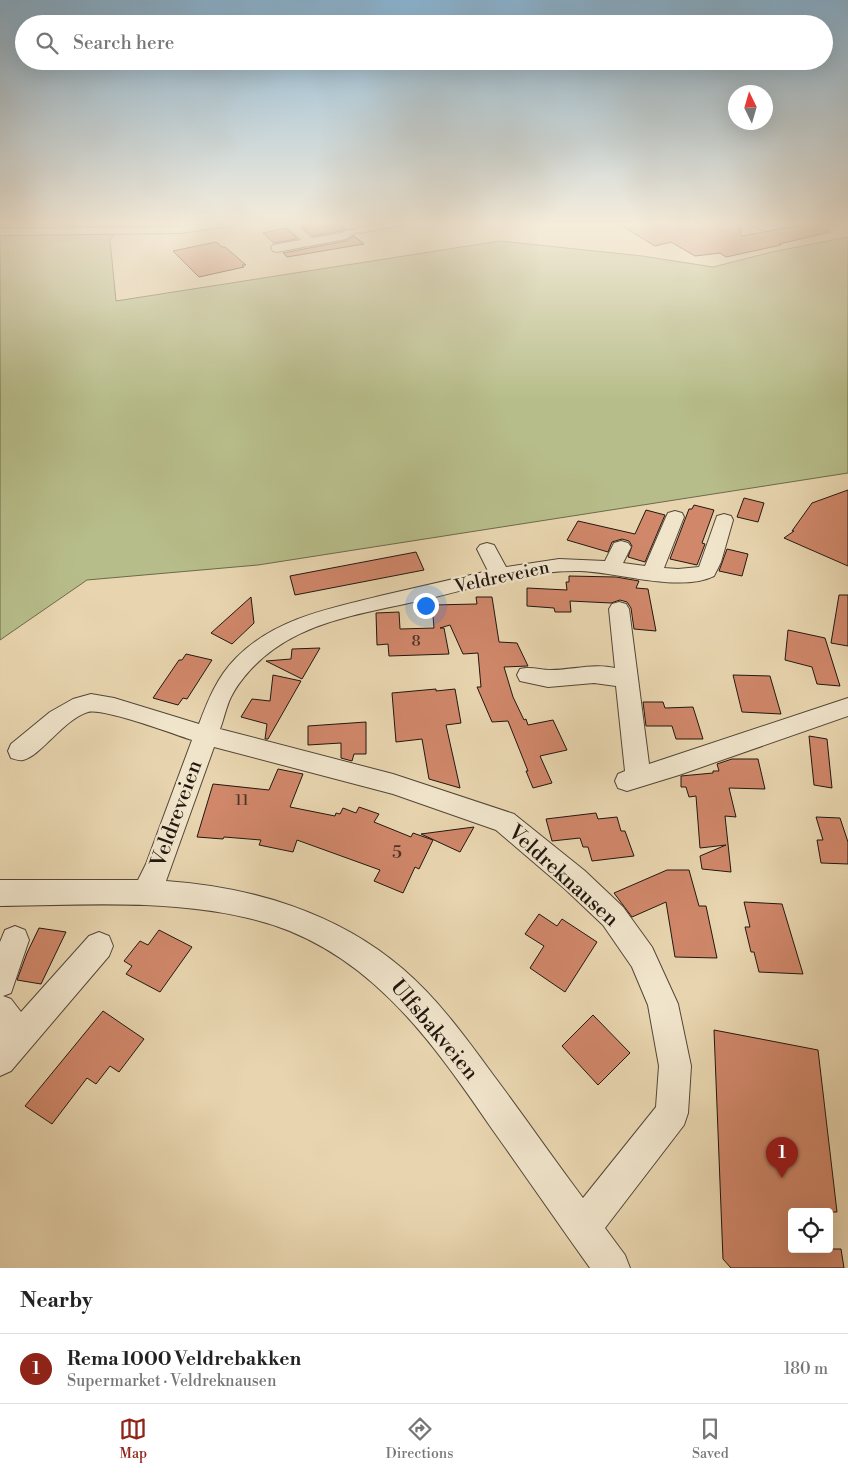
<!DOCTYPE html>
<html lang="en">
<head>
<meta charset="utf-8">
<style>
	:root { --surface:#fff; --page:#f2f2f2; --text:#222; --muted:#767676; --line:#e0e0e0; --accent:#8f2418 }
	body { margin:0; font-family:"Libre Bodoni",serif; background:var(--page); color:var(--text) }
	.controls { position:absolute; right:15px; bottom:15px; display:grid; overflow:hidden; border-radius:5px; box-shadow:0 5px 20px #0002 }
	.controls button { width:45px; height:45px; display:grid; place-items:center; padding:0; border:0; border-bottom:1px solid var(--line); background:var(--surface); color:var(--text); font:25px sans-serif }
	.compass { position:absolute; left:728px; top:85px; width:45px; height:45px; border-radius:50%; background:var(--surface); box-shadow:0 5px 20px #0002; rotate:355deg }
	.you { position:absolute; left:425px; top:605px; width:18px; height:18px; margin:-12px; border:4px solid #fff; border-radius:50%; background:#1a73e8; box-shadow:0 0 0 8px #1a73e833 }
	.badge { display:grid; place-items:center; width:32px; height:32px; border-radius:50%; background:var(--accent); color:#fff; font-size:16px; font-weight:700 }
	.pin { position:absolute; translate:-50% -41px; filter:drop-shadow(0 1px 2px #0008) }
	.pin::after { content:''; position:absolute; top:26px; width:18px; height:15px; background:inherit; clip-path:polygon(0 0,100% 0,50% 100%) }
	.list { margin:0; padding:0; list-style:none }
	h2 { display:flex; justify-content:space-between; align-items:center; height:65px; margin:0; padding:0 20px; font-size:21px }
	h2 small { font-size:16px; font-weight:400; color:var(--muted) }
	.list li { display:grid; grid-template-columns:32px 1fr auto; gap:15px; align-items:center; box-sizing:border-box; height:70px; padding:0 20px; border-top:1px solid var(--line) }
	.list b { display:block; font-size:19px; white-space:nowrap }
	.list p { margin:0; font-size:16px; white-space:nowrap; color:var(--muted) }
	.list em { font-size:16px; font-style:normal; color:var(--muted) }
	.icon { flex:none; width:28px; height:28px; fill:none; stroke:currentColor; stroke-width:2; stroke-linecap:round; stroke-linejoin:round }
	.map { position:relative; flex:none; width:848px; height:1268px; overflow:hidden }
	.search { position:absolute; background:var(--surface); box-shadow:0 5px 20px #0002; left:15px; right:15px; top:15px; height:55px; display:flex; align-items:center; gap:12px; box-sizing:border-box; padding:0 18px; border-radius:28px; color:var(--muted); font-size:19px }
	.sheet { height:135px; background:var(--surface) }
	nav { display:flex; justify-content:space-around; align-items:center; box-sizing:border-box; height:70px; border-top:1px solid var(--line); background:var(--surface); font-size:14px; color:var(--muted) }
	nav a { display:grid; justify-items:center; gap:2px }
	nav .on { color:var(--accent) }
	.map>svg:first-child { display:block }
	.green { fill:#b7bd8a; stroke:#6c6a4c }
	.building { fill:#d0876a; stroke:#21170f }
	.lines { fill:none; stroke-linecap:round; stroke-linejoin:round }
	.minor-casing { stroke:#534637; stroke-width:2 }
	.minor { fill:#f0e4cb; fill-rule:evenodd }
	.labels { text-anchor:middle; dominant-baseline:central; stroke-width:4.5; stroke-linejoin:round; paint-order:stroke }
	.number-label { font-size:15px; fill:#4d3326 }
	.street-label { font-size:18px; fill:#21170f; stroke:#f0e4cb }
	.near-number-label { font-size:18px; fill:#4d3326 }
	.near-street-label { font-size:21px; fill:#21170f; stroke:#f0e4cb }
</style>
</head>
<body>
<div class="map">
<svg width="848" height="1268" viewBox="0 0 848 1268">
	<rect width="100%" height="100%" fill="#e8d5af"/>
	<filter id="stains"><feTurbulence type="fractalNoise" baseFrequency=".004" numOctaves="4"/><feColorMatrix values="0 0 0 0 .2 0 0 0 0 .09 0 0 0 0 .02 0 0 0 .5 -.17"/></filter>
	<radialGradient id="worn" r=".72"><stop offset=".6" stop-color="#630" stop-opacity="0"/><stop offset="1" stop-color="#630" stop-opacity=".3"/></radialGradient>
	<path class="green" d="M0 222H215L194 226 119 230 110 240 116 301 500 241 642 256 713 267 772 252 848 237V473L258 565 87 580 0 640Z"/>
	<g class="building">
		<path d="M321 222H337L345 229 341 231 313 236 301 226Z"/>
		<path d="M615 222H740L741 236 799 226 803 223 809 222 831 232 779 244 781 245 726 257 720 253 695 256 671 242 655 246Z"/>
		<path d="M286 228 297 239 274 243 263 233Z"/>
		<path d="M354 236 364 244 287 257 283 253 346 241Z"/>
		<path d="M216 242 222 247H225L246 265H242L244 267 199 277 173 251Z"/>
		<path d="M848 490V566L784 538 794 531H792L812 503Z"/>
		<path d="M744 498 764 503 758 522 737 517Z"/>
		<path d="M694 505 714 510 702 543 705 544 697 565 670 559 689 509H692Z"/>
		<path d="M646 510 665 515 645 562 628 557 632 546 629 541 622 539 612 542 608 552 567 540 578 521 635 534Z"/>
		<path d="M727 549 748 554 742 576 719 571Z"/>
		<path d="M416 552 424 570 295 595 290 576Z"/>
		<path d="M569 576 616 577 639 581 636 588 648 589 656 631 634 629 631 608 627 602 620 600 611 603 570 601 571 612H555L554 608 527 606V588L567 590 566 582H569Z"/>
		<path d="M839 595H848V646L831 643Z"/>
		<path d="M251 597 254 623 232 644 211 633Z"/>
		<path d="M476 597H492L499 642 517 643 528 666 504 667 513 697 524 720 526 719 528 725 553 720 567 750 540 756 552 783 533 788 526 771H528L508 721 492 722 477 687H481L478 653 463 654 450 625 440 628H444L449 654 389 656 388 644 377 645 376 613 399 612 400 629 434 628 432 605 477 604Z"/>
		<path d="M788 630 825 638 840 686 817 684 812 667 785 660Z"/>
		<path d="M320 648 302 679 266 661 291 659 292 649Z"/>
		<path d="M186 654 212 660 187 699 183 698 178 705 153 698 179 660H182Z"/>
		<path d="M273 675 301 681 268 739H265L267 724 241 717 252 699 270 701Z"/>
		<path d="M733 675 770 676 781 714 742 712Z"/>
		<path d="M436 689V691L455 689 461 723 446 725 460 788 429 779 422 739 396 742 392 693Z"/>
		<path d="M643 702H663L665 708 693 707 703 739H676L672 726H646Z"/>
		<path d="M366 722V754H354L352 761 341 758V743L308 745V726Z"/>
		<path d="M809 736 827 739 832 788 814 785Z"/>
		<path d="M732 759H758L765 789 729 788 736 817 725 816 731 872 702 869 700 856 726 845 700 848 696 796 689 797 686 787H681V776L713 773V771H719L717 764Z"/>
		<path d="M278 769 303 774 290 807 335 816 336 813 340 814 343 808 356 813 359 807 379 814 374 822 411 837 413 833 433 840 419 869 415 867 403 893 374 881 380 870 297 840 293 852 259 845 261 840 224 837 223 839 197 837 213 784 269 790Z"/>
		<path d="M596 813 598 819 617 817 621 831H625L634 856 592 861 588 847H583L580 838 552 841 546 819Z"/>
		<path d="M816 817 840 818 848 842V864L821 863 817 840H823Z"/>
		<path d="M474 827 460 852 421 834Z"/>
		<path d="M667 870H689L699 906H706L717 958 675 957 666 902 632 917 614 893Z"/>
		<path d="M744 902 782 904 803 974 759 972 754 952H751L745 927H750Z"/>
		<path d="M539 914 557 926 562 919 597 942 565 992 530 968 544 946 525 934Z"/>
		<path d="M39 928 66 932 41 984 17 980 27 953Z"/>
		<path d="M159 930 192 947 160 992 126 974 132 966 124 961 140 941 148 945Z"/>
		<path d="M103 1011 144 1039 119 1072 110 1066 96 1084 87 1078 52 1124 25 1106Z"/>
		<path d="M593 1015 630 1053 598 1085 562 1046Z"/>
		<path d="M714 1030 818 1050 837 1212H792V1249H841L844 1268H731L723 1259Z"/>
	</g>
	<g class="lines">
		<defs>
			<g id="minor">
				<path d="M213 222H242L236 225 181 233 0 235V229L181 227Z"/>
				<path d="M282 222H294L312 238 342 233 347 230H355L357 228 383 222H405L403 224 361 233 357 232 346 239 277 252 273 251 271 248 273 245 301 240Z"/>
				<path d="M745 222H760L766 224 778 222H801L799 224 765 231Z"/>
				<path d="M675 511 682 513 684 517 664 568 678 569 699 567 717 516 724 514 731 516 733 520 721 562 714 576C680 593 617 572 580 571 529 570 477 587 427 599 376 611 317 618 274 649 257 661 240 679 231 697 226 707 224 719 220 729L393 774 514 814 585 871 623 907 652 947 678 1004 691 1066 688 1113 684 1125 605 1228 625 1255 630 1268H590C557 1222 525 1175 492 1129 429 1037 364 944 248 918 167 899 83 905 0 906V880H138L146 864 192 740C173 734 104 708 88 712 64 719 41 756 23 760 19 761 15 759 11 758L8 751 11 744 50 712 73 699 91 694 114 698 199 724C208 700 217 677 236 658 275 618 332 608 384 595 419 587 454 579 488 571L477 549 480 545 487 543 494 545 506 567 559 559 605 561 614 543 621 541 628 543 631 547 623 563 645 566 666 517 668 513ZM214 747 393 794 496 830 565 889 603 925 632 967 648 1005 659 1066 656 1107 583 1198C553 1158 524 1116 494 1076 466 1038 439 1000 403 969 337 912 251 887 166 881Z"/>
				<path d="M619 602 626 604 629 609 649 764 848 698V716L679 775 627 791 618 788 615 781 618 774 625 771 616 686 594 683 548 687 520 681 517 675 520 669C531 666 540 670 551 670 572 670 594 663 615 668L609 609 612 604Z"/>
				<path d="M15 926 25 930 29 940 11 993 3 996 11 999 21 1012 89 936 99 932 109 936 113 946 109 956 11 1071 0 1076V942L5 930Z"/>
			</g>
		</defs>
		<use href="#minor" class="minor-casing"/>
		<use href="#minor" class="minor"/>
	</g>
	<linearGradient id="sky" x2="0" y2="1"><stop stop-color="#89b5d4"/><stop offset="0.56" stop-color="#f5ecdb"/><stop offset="1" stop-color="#f5ecdb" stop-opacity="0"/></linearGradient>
	<rect width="848" height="399" fill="url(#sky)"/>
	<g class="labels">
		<g class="number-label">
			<text x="416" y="641">8</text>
			<text x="242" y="800">11</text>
		</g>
		<g class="street-label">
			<text transform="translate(502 577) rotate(-12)">Veldreveien</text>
		</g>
		<g class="near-number-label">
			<text x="397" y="852">5</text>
		</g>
		<g class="near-street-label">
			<text transform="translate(177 814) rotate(-70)">Veldreveien</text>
			<text transform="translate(563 876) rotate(42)">Veldreknausen</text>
			<text transform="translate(434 1030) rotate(50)">Ulfsbakveien</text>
		</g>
	</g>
	<rect width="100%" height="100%" filter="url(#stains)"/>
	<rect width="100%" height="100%" fill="url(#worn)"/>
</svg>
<div class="controls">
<button><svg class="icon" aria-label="locate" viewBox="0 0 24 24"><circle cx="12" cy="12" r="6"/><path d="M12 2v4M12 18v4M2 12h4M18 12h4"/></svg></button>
</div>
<svg class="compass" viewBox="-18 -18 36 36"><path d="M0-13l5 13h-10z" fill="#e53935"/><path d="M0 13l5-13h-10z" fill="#767676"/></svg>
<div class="you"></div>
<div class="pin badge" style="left:782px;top:1178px">1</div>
<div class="search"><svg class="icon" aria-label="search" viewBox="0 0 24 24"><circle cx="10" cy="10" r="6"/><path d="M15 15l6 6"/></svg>Search here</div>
</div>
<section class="sheet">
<h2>Nearby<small></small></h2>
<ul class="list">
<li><span class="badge">1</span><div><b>Rema 1000 Veldrebakken</b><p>Supermarket · Veldreknausen</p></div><em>180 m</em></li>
</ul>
</section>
<nav>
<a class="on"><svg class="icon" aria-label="map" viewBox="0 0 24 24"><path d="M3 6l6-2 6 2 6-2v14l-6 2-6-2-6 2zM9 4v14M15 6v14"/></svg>Map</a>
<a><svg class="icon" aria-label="directions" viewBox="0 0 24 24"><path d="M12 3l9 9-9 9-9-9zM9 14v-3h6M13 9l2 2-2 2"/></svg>Directions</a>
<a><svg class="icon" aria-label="saved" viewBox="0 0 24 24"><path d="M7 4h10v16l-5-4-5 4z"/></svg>Saved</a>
</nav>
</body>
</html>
